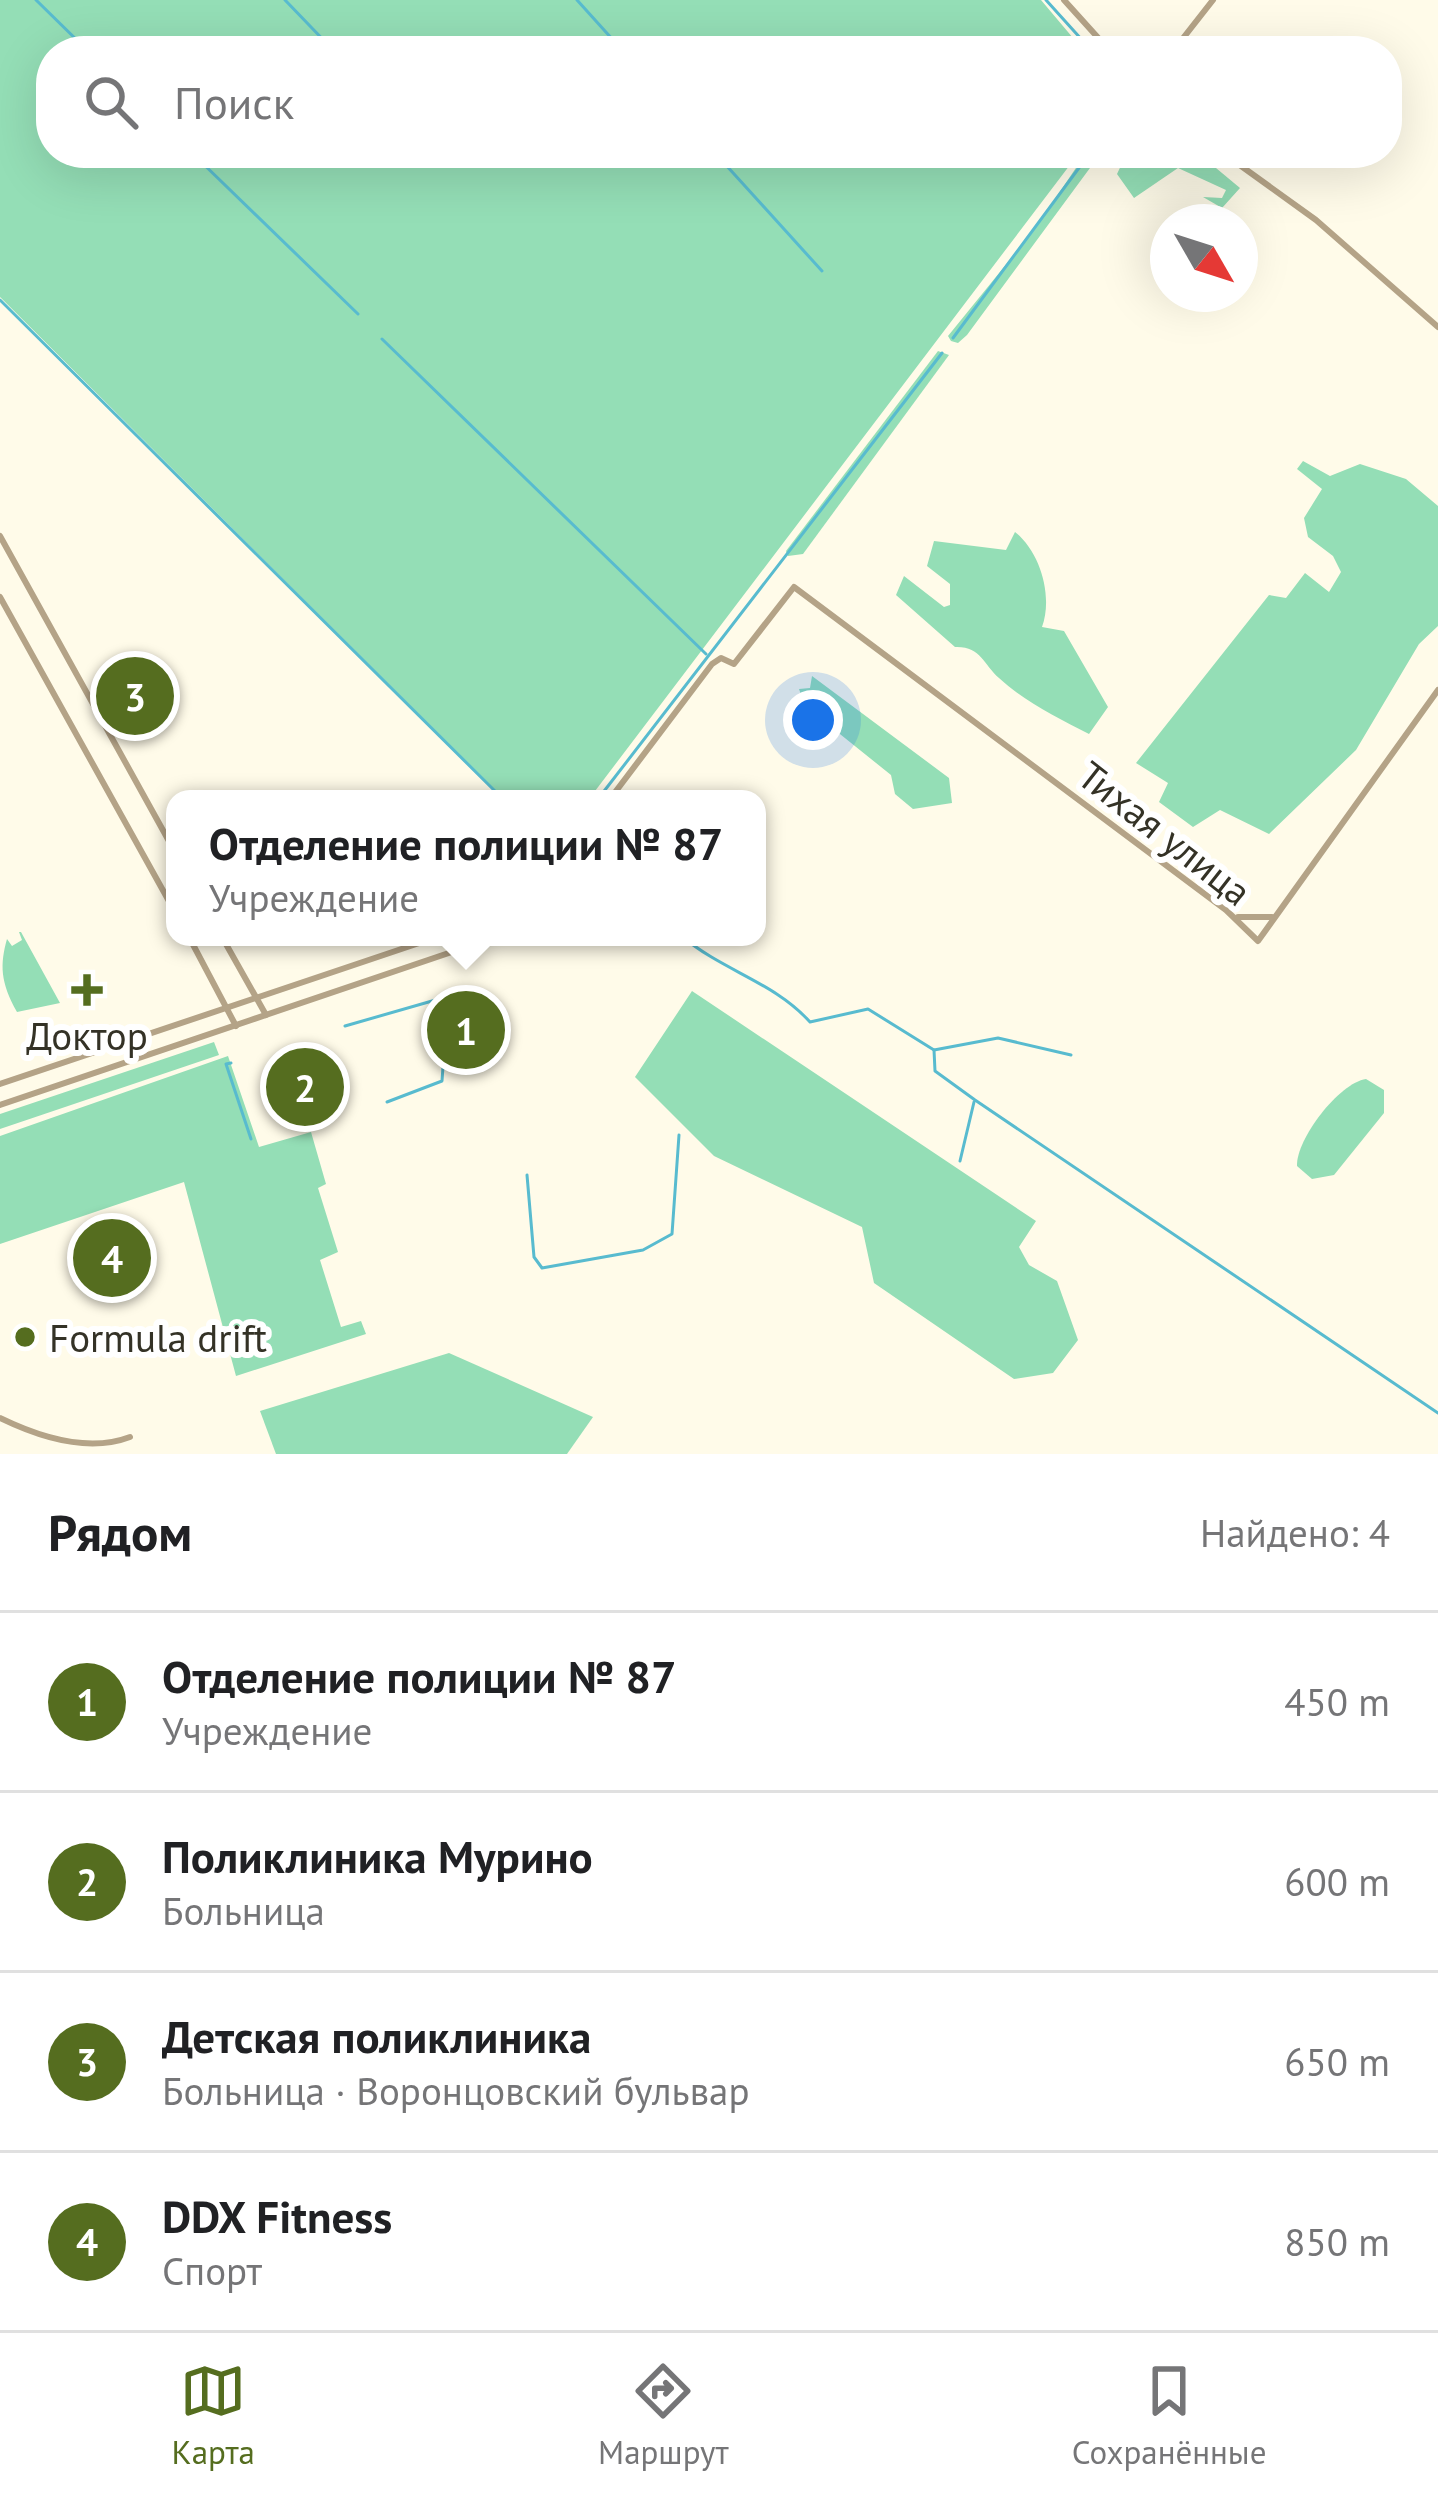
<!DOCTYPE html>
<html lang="ru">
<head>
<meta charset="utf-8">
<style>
	:root { --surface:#fff; --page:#f6f6f6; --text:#202124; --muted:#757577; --line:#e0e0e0; --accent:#556d1f }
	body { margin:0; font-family:"PT Sans",sans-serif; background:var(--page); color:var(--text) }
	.compass { position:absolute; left:1150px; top:204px; width:108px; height:108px; border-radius:50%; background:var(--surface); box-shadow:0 12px 48px #0002; rotate:129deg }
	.you { position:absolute; left:813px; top:720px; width:42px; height:42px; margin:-30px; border:9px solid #fff; border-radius:50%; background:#1a73e8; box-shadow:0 0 0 18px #1a73e833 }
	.badge { display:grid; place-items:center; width:78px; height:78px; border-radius:50%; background:var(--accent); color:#fff; font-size:39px; font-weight:700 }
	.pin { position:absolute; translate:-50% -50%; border:6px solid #fff; box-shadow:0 3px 12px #0006 }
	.popup { position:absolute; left:166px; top:790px; width:600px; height:156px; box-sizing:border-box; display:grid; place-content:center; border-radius:24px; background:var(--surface); filter:drop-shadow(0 3px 9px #0005); font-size:39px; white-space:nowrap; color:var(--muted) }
	.popup b { font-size:45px; color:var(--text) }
	.popup::after { content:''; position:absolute; left:50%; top:100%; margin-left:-24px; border:24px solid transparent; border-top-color:var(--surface) }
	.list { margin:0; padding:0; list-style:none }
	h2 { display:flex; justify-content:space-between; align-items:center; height:156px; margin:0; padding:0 48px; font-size:51px }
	h2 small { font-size:39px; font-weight:400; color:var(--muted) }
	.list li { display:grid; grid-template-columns:78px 1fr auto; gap:36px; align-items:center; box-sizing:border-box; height:180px; padding:0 48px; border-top:3px solid var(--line) }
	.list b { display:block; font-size:45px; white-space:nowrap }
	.list p { margin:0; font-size:39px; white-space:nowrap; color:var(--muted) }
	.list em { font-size:39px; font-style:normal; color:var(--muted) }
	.icon { flex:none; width:66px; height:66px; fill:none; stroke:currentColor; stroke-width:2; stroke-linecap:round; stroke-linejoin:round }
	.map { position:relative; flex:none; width:1438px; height:1454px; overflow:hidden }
	.search { position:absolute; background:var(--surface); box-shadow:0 12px 48px #0002; left:36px; right:36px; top:36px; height:132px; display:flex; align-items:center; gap:30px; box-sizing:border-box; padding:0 42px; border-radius:48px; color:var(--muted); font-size:45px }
	.sheet { height:876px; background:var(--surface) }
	nav { display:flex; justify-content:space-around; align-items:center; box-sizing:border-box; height:168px; border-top:3px solid var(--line); background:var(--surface); font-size:33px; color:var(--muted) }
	nav a { display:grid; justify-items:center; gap:6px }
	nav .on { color:var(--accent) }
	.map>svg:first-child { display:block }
	.green { fill:#94deb6 }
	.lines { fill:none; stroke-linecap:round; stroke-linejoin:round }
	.stream { stroke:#58bbcf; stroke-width:3 }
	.minor { stroke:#b4a387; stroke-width:6 }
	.poi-dot { fill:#556d1f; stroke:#fff; stroke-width:4.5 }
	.labels { text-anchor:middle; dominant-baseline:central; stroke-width:12; stroke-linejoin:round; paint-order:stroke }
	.street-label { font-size:39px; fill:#343226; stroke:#fff }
	.poi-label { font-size:39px; fill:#343226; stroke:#fff }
</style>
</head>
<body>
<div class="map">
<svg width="1438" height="1454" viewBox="0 0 1438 1454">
	<rect width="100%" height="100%" fill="#fffbe9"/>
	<g class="green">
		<path d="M0 0H1041L1084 51H51V153H1079L589 799H504L0 297Z"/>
		<path d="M1086 153H1101L967 335 958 343 951 341 948 336 1034 230Z"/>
		<path d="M1198 153 1240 188 1222 208 1203 197 1222 198 1226 190 1178 168 1134 198 1117 174 1126 155Z"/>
		<path d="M938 351 949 355 803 554 788 556 786 551Z"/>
		<path d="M1303 461 1330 476 1360 464 1406 479 1438 506V626L1419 644 1356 750 1269 834 1220 810 1193 827 1159 802 1168 783 1136 763 1269 595 1286 598 1305 573 1329 592 1341 572 1333 556 1308 537 1304 518 1322 489 1297 469Z"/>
		<path d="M1015 532C1041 553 1053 597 1042 627L1064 631 1108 707 1089 734C1058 718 1025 702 999 678 983 664 981 646 955 647L896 595 904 576 944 607 950 605V584L927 566 934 541 1006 550Z"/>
		<path d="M812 676 949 778 952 803 913 809 895 794 891 775 805 706 799 689 810 688Z"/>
		<path d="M19 932H21L60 1003 17 1012C0 982 0 964 7 939L12 946 22 940Z"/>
		<path d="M692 991 1036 1221 1019 1247 1029 1265 1057 1281 1078 1340 1053 1373 1014 1379 874 1283 862 1227 714 1156 635 1077Z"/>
		<path d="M214 1042 219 1055 0 1129V1114Z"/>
		<path d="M228 1056 259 1147 311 1132 326 1184 318 1188 338 1252 320 1260 341 1327 361 1321 366 1334 236 1376 184 1182 0 1244V1136Z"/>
		<path d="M1366 1079 1384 1090V1113L1334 1175 1312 1179 1297 1166C1296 1139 1339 1083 1366 1079Z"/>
		<path d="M449 1353 593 1417 567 1454H276L260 1411Z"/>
	</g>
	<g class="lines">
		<g class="stream">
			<path d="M36 0 88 51"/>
			<path d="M285 0 334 51"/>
			<path d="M577 0 623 51"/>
			<path d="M1046 0 1092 51"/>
			<path d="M192 153 358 314"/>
			<path d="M715 153 822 271"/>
			<path d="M0 300 503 799"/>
			<path d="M953 338 1090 153"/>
			<path d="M382 339 706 654"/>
			<path d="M598 799 942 353"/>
			<path d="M683 937C723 971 774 982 810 1022L868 1009 934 1050 998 1038 1071 1055"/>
			<path d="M434 1002 440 1023"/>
			<path d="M345 1026 439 999"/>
			<path d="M934 1050 935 1071 975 1100 1438 1413"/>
			<path d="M231 1063 226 1064 251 1139"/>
			<path d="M387 1102 442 1081 444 1052"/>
			<path d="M960 1161 974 1102"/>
			<path d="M527 1175 534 1257 542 1268 643 1250 672 1234 679 1135"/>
		</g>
		<g class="minor">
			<path d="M1064 0 1110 51"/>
			<path d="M1173 51 1213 0"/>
			<path d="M1223 153 1316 220 1438 327"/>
			<path d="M0 536 175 852"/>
			<path d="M0 597 175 912"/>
			<path d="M610 799 712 664 721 658 734 664 794 587 1226 910 1258 941 1438 690"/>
			<path d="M1238 917H1272"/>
			<path d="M189 937 236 1026"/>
			<path d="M222 937 266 1015"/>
			<path d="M0 1084 437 937"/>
			<path d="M0 1105 496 937"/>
			<path d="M0 1418C39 1437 88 1453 130 1437"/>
		</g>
	</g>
	<g class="poi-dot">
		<path d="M81 972h12v12h12v12h-12v12h-12v-12h-12v-12h12z"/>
		<circle cx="25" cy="1337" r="12"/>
	</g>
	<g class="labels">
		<g class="street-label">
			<text transform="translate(1165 833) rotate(38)">Тихая улица</text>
		</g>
		<g class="poi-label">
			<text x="87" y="1035">Доктор</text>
			<text x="49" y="1337" text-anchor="start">Formula drift</text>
		</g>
	</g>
</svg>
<svg class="compass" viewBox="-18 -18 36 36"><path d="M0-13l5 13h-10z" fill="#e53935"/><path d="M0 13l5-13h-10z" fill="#757577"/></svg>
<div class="you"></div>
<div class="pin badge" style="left:466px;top:1030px">1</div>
<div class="popup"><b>Отделение полиции № 87</b>Учреждение</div>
<div class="pin badge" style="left:305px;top:1087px">2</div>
<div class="pin badge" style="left:135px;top:696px">3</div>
<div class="pin badge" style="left:112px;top:1258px">4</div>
<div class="search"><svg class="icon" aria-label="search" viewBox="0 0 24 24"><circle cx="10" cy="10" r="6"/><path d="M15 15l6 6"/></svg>Поиск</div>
</div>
<section class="sheet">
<h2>Рядом<small>Найдено: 4</small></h2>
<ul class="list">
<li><span class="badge">1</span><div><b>Отделение полиции № 87</b><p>Учреждение</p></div><em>450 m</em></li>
<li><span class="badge">2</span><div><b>Поликлиника Мурино</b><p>Больница</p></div><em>600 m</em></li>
<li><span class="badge">3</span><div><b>Детская поликлиника</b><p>Больница · Воронцовский бульвар</p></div><em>650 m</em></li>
<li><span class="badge">4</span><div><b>DDX Fitness</b><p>Спорт</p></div><em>850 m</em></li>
</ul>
</section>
<nav>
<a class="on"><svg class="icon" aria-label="map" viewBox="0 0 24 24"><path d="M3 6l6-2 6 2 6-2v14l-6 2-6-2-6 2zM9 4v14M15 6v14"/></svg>Карта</a>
<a><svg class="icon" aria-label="directions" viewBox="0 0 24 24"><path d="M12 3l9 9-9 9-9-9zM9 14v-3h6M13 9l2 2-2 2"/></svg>Маршрут</a>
<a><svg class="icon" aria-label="saved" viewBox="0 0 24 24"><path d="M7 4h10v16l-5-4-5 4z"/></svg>Сохранённые</a>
</nav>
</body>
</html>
